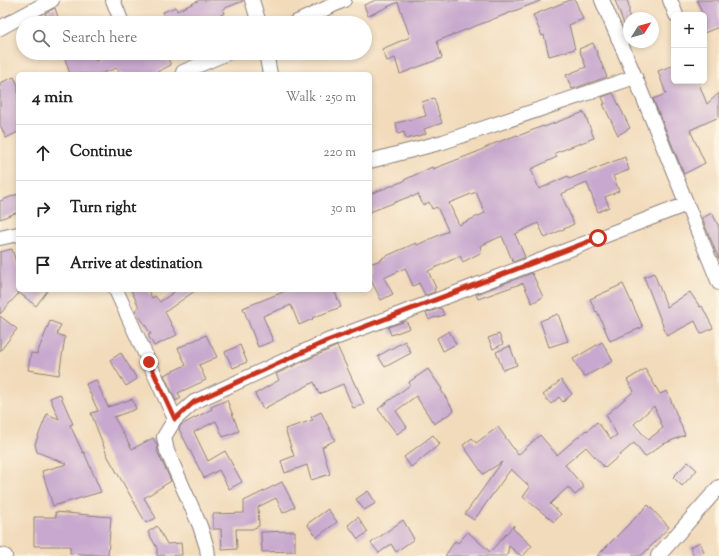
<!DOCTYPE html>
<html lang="en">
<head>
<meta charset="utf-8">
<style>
	:root { --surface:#fff; --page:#f2f2f2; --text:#222; --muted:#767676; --line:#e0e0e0 }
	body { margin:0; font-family:"Sorts Mill Goudy",serif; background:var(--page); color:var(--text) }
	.controls { position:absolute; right:12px; top:12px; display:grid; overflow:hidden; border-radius:6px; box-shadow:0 2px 6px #0003 }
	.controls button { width:36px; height:36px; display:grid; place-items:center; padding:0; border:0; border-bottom:1px solid var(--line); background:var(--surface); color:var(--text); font:20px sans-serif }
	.compass { position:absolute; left:623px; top:12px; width:36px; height:36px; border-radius:50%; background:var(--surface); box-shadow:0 2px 6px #0003; rotate:53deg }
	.stop { position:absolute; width:12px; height:12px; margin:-9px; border:3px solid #c8321e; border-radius:50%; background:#fff }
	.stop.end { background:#c8321e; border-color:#fff; box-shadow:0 1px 4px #0008 }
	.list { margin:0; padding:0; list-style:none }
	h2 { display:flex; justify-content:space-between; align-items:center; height:52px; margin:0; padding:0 16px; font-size:17px }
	h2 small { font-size:13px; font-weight:400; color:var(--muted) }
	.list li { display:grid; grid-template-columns:26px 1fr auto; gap:12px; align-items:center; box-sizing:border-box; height:56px; padding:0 16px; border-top:1px solid var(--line) }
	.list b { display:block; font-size:15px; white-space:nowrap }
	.list em { font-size:13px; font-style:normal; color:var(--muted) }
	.icon { flex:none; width:22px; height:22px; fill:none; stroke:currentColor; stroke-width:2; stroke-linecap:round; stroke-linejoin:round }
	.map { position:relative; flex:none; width:719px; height:556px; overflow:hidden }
	.search { position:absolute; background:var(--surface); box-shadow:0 2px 6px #0003; left:16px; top:16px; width:356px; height:44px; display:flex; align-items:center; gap:10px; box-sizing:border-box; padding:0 14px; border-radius:22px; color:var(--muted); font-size:15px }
	.panel { position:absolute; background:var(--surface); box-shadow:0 2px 6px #0003; left:16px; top:72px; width:356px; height:220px; border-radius:6px }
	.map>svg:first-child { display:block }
	.building { fill:#c8a8ce; fill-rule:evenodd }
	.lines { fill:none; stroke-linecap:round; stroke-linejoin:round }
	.minor-casing { stroke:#8a7e7b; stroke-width:16 }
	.minor { stroke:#fff; stroke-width:14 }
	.route { stroke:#c8321e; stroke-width:5 }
</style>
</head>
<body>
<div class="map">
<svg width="719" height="556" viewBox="0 0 719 556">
	<rect width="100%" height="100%" fill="#fcf5e5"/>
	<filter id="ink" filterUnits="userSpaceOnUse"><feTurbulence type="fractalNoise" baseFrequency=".025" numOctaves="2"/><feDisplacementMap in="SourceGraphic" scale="8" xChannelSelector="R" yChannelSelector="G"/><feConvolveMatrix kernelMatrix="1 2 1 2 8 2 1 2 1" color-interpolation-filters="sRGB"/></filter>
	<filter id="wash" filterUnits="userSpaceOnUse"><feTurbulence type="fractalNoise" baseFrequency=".012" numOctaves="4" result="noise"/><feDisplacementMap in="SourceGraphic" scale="16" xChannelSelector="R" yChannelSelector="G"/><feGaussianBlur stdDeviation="0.9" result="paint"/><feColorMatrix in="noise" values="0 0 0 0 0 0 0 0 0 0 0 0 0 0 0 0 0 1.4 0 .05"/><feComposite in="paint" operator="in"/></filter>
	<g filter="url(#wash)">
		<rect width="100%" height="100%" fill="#f2dbbb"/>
		<g id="blocks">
			<g class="building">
				<path d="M200 0H243V1L223 9 225 13 204 23H151L164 17 163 12 176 7 177 11Z"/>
				<path d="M376 0H540V1L437 41 442 58 400 74 395 58 387 61 382 49 410 37 398 2 368 16 364 5Z"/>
				<path d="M570 0H575L583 19 569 25 575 49 549 56 544 35 542 36 533 15Z"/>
				<path d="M615 0H627L629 6V34L628 35Z"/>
				<path d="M697 0H719V27L704 33V15H703Z"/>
				<path d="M55 8 60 23H48L45 13Z"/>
				<path d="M593 43 607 77 572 89 566 75 586 67 579 49Z"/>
				<path d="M63 53H94L96 61 118 53H165L171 65 153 74H120L117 68 100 74H70Z"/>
				<path d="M674 65V81H698L707 104 719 93V117L690 130 705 163 684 174 653 99 666 94 658 71Z"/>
				<path d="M14 77 18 85V132L6 138 0 125V83Z"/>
				<path d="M613 93 630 128 618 135 603 104H605L602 97Z"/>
				<path d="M434 98 442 123 424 129 426 134 406 139 404 132 398 134 396 123 426 116 422 102Z"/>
				<path d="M584 112 594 138 555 153 557 157 531 169 539 189 568 176 569 179 625 157 629 170 613 176 619 191 605 197 609 207 598 212 587 183 561 194 574 224 545 238 538 223 515 234 525 257 513 262 502 236 480 246 482 252 463 262 460 256 428 271 436 288 434 289 435 292 425 295 419 283 413 286 405 268 384 278 393 294 381 300 370 278V264L383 259 382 258 416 243 417 245 448 231V230L437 207 432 209 429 202 423 205 418 194 412 197 411 196 370 212V194L404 181V180L432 167 433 169 477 152 493 144 517 135 518 136 543 126 544 127ZM476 192 485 213 459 225 449 203Z"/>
				<path d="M18 194V212L0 219V201Z"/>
				<path d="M712 213 719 227V259L702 218Z"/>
				<path d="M12 249 18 269V290H48L36 306 18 292V294L0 314V252Z"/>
				<path d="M532 273 543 297 532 303 523 283 478 299 476 294Z"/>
				<path d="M654 273 667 307 690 292 700 307 702 306 713 328 701 334 695 321 667 336 644 277Z"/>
				<path d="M623 284 643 327 610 341 597 311 596 312 590 299Z"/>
				<path d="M131 290H148L152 298 155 296 160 302 177 290H196L165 312 177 335 154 346 148 335 151 334 135 310 139 307Z"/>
				<path d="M288 290H334L341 307 312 318 313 319 299 325 291 305 263 316 273 341 258 347 243 308Z"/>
				<path d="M441 308 444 315 435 318V317L429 320 426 313Z"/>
				<path d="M558 314 568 341 549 347 540 321Z"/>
				<path d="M0 316 17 329 0 351Z"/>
				<path d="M50 321 61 325 57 334 65 337 59 375 28 370 31 353 37 354Z"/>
				<path d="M406 321 410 328 391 335 388 327Z"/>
				<path d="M449 331 456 344 443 351 437 338Z"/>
				<path d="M499 334 503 344 493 349 488 338Z"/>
				<path d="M206 335 217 357 199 365 206 380 178 393 181 398 176 401 164 375 186 365 178 348Z"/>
				<path d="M405 341 411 353 385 367 378 356Z"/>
				<path d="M602 342 613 361 584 377 573 359Z"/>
				<path d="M240 345 247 362 233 368 225 352Z"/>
				<path d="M337 346 356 387H357L364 404 353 408 343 384 319 394 314 382 263 409 255 394 279 380 276 374Z"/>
				<path d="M510 346 517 365 503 370 496 352Z"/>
				<path d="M121 353 137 379 126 386 110 360Z"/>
				<path d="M428 369 442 389 441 390 454 411 434 424 416 396 396 411 407 427 397 434 378 409 410 385 409 382Z"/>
				<path d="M645 369 660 394 667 391 685 435 661 445 645 457 634 443 605 468 586 447 565 465 584 487 575 495 568 487 550 504 561 514 554 522 523 497 530 487 511 469 474 520 465 514 502 462 483 474 463 445 472 438 476 443 498 427 518 455 540 435 557 455 586 430 587 431 597 422 611 439 617 435 606 415 634 391 627 380ZM654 406 663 428 648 440 634 424Z"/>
				<path d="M96 380 108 407 132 399 136 409 114 417 132 449 153 438 157 445 158 451H157L171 481 144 498 156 518 146 523 107 455 91 413 98 411 86 384Z"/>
				<path d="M561 380 572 394 563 402 559 397 551 404 543 395Z"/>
				<path d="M60 394 73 424 70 425 83 453 84 452 101 492 53 506 42 471 67 464 37 452 35 444 47 414 59 419 50 398Z"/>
				<path d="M227 400 239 431 223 437 216 421 194 432 208 461 225 451 242 482 229 489 219 470 204 478 179 429 181 425 212 409 211 407Z"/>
				<path d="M321 412 335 440 322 447 330 474 311 480 307 465 285 473 281 461 294 456 285 429 313 420 311 417Z"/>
				<path d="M433 435 440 444 411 467 404 457Z"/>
				<path d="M688 462 697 470 682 486 673 477Z"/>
				<path d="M282 482 295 507 283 513 276 498 258 507 259 526 252 529H236L237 549 222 550 221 529H213V514L244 513V501Z"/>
				<path d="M368 491 376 503 364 510 356 499Z"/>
				<path d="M648 505 669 527 653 544 641 556H597Z"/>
				<path d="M328 509 337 522 317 537 307 524Z"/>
				<path d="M55 512 111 517 108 556 70 553V546H34V517H56Z"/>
				<path d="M358 517 368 532 358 539 348 525Z"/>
				<path d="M403 520 414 539 396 552 391 544 379 553 371 543Z"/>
				<path d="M514 525 513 529 532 546 523 556H521L509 546 507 556H445L455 541 458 543 468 532 490 552Z"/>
				<path d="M157 526 167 544 181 543 182 555 157 556V548L148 532Z"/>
				<path d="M295 531V551L262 552 261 532Z"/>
				<path d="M700 542 704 552 694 556 690 547Z"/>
			</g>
		</g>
	</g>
	<g filter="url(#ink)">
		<use href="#blocks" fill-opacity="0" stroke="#8a7e7b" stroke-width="1"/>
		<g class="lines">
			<defs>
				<g id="minor">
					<path d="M113 0 122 23"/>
					<path d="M252 0 259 23"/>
					<path d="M602 0 635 77 719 283"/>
					<path d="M670 0 676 15"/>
					<path d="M295 23 344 0"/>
					<path d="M0 28 52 0"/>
					<path d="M266 53 270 74"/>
					<path d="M183 72 227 53"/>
					<path d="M370 161 443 142 635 77"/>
					<path d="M0 238 18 234"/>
					<path d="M116 290 175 419"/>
					<path d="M0 555 5 556"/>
					<path d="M208 556 207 548 200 526 167 451 164 437 175 419 194 402 327 341 464 290 687 204"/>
					<path d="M658 556 719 487"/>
				</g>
			</defs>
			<use href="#minor" class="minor-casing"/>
			<use href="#minor" class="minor"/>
		</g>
	</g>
	<g class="lines" filter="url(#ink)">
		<path class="route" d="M149 362 175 419 194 402 327 341 598 238"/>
	</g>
</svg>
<div class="controls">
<button>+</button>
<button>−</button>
</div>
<svg class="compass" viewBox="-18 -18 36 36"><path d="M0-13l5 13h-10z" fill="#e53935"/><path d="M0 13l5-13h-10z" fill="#767676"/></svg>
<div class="stop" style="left:598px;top:238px"></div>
<div class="stop end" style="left:149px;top:362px"></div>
<div class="search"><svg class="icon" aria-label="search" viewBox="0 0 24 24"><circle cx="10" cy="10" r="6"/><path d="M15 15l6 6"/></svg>Search here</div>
<section class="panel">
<h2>4 min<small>Walk · 250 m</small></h2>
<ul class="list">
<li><svg class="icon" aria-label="ahead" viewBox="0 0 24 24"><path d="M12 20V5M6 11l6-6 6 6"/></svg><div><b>Continue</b></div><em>220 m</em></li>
<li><svg class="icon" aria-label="right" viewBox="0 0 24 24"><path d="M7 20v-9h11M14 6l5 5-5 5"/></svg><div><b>Turn right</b></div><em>30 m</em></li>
<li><svg class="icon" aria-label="arrive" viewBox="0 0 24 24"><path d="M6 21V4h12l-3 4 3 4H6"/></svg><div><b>Arrive at destination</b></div></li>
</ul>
</section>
</div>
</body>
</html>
